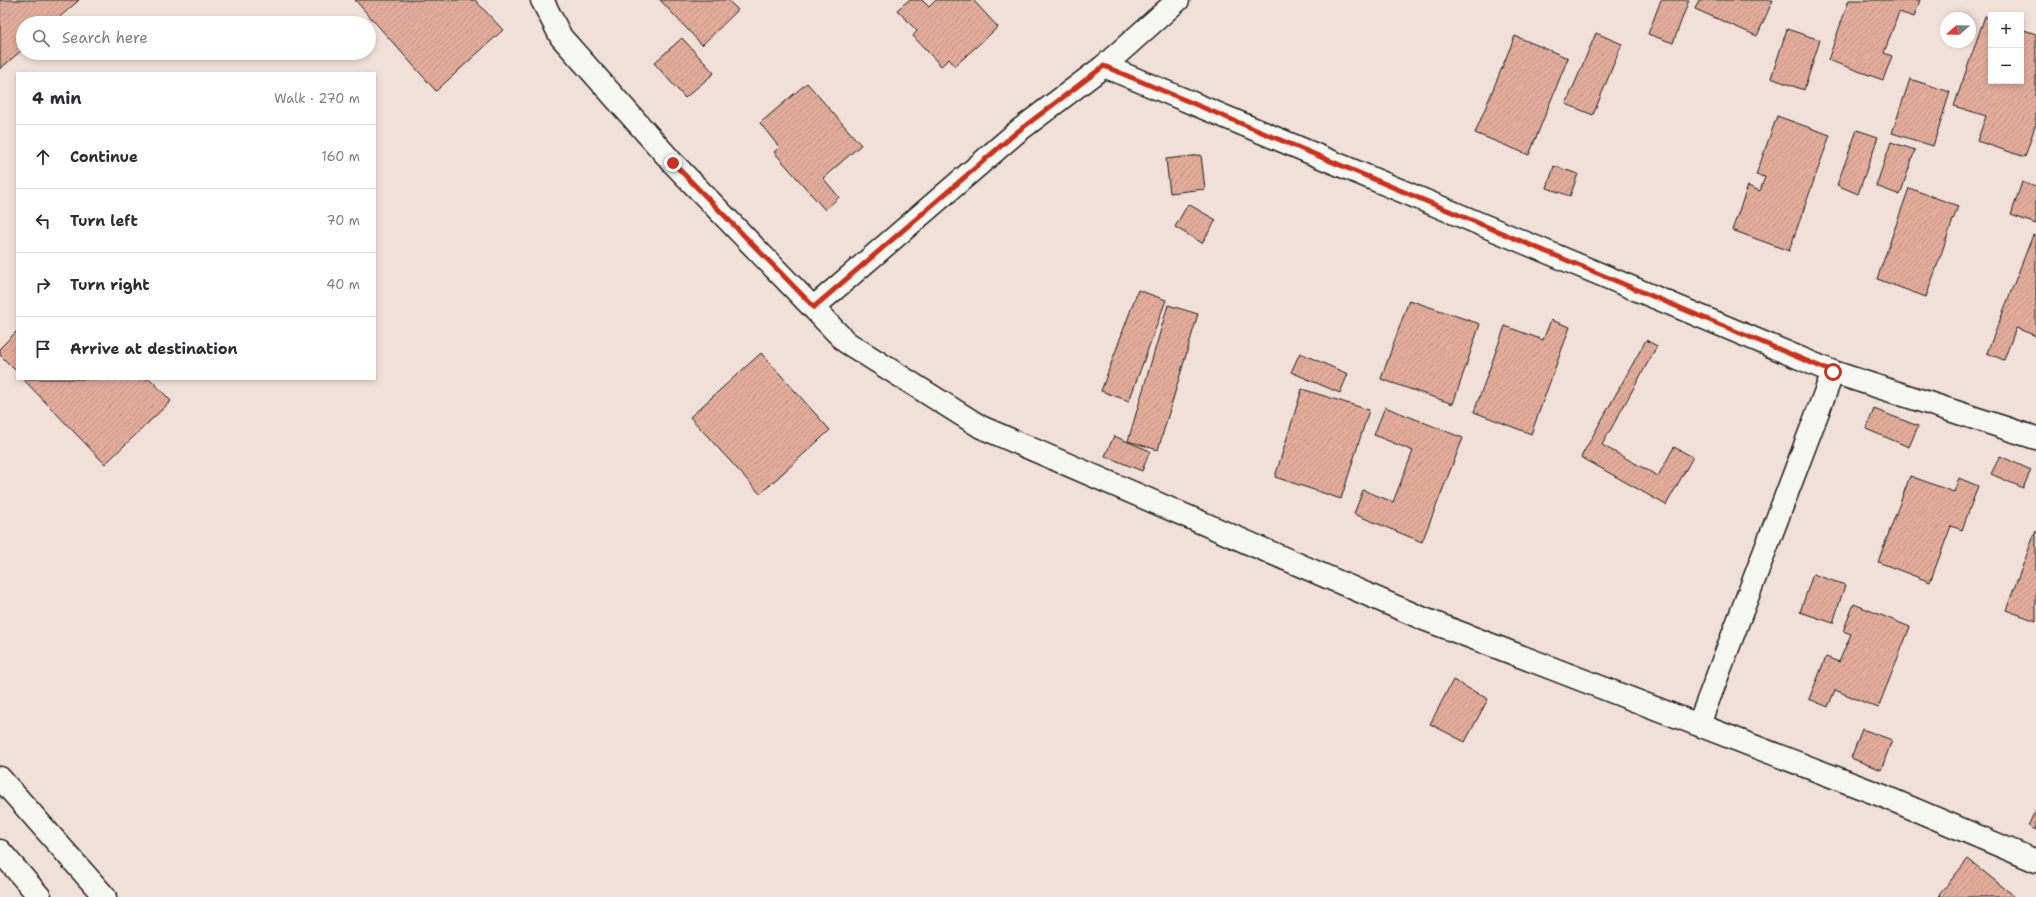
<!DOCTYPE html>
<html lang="en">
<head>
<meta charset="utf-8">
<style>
	:root { --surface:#fff; --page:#f2f2f3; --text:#2b2b33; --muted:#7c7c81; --line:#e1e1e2 }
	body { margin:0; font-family:"Shantell Sans",sans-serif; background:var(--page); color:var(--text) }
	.controls { position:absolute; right:12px; top:12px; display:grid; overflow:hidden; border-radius:0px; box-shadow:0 2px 6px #0003 }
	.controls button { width:36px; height:36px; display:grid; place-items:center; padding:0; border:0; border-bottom:1px solid var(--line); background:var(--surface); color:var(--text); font:20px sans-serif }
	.compass { position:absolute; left:1940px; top:12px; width:36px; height:36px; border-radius:50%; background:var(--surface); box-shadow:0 2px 6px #0003; rotate:250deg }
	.stop { position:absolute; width:12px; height:12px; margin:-9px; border:3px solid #c8321e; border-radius:50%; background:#fff }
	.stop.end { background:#c8321e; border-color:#fff; box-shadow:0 1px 4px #0008 }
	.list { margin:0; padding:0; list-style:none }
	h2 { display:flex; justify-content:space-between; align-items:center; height:52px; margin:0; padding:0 16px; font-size:17px }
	h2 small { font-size:13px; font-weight:400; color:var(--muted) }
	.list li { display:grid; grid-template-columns:26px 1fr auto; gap:12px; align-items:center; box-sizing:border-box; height:64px; padding:0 16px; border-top:1px solid var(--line) }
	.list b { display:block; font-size:15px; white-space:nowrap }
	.list em { font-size:13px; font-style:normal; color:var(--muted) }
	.icon { flex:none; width:22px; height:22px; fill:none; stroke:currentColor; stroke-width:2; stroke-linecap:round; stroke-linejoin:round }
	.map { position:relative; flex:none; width:2036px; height:897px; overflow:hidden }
	.search { position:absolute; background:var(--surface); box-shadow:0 2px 6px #0003; left:16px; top:16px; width:360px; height:44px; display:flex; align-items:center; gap:10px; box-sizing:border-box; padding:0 14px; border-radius:22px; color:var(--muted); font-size:15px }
	.panel { position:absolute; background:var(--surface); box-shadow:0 2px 6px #0003; left:16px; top:72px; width:360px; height:308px; border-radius:0px }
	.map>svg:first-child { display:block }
	.building { fill:url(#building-hatch); stroke:#1c1c1c }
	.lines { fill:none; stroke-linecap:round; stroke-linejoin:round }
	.minor-casing { stroke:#1c1c1c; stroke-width:25 }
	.tertiary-casing { stroke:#1c1c1c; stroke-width:25 }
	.minor { stroke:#f6f6f2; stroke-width:22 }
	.tertiary { stroke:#f6f6f2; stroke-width:22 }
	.route { stroke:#c8321e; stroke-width:5 }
</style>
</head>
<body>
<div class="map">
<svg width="2036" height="897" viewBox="0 0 2036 897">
	<defs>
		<pattern id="building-hatch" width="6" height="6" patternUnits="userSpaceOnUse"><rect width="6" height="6" fill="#e3ac9b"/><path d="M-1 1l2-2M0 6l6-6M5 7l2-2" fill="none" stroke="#c29385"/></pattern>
	</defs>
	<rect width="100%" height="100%" fill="#f0e0d8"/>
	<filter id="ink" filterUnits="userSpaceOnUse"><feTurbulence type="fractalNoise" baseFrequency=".025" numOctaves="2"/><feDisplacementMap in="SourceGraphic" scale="8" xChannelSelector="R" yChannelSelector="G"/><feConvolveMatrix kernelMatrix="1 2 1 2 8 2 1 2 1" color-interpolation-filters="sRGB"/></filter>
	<g filter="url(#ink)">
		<g class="building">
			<path d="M0 0H79L53 23H23V49L0 69Z"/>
			<path d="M355 0H475L503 30 436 91Z"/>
			<path d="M660 0H728L738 10 702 45Z"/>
			<path d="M909 0H922L929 7 936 0H973L998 27 955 66 949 59 941 66 913 36 917 31 897 10Z"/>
			<path d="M1661 0H1689L1673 43 1648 34Z"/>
			<path d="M1699 0H1773L1757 36 1695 9Z"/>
			<path d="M1849 0H1920L1914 17 1899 12 1884 53 1892 56 1883 80 1828 60Z"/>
			<path d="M1985 16 1991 19V81H2021V29L2036 34V123L2025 157 1977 141 1986 116 1954 106Z"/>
			<path d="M1787 29 1820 40 1804 90 1771 78Z"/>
			<path d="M1596 33 1622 44 1593 115 1566 104Z"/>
			<path d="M1515 36 1568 58 1529 155 1475 133Z"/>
			<path d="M682 38 714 73 685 98 654 63Z"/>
			<path d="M1910 79 1950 92 1933 146 1892 133Z"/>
			<path d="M807 83 861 145 823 178 839 197 825 210 774 152 779 147 760 123Z"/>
			<path d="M1777 116 1830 135 1789 251 1732 230 1748 186 1760 191 1765 177 1756 175Z"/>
			<path d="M1857 130 1878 137 1858 194 1837 185Z"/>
			<path d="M1891 142 1915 150 1900 195 1876 186Z"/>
			<path d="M1201 155 1205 189 1170 193 1166 159Z"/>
			<path d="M1554 166 1578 174 1570 196 1547 188Z"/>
			<path d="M2022 182 2036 187V224L2011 215Z"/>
			<path d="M1909 188 1958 206 1926 297 1877 279Z"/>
			<path d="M1188 204 1216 220 1202 243 1175 227Z"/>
			<path d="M2033 235 2036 237V336L2016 328 2004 360 1987 353Z"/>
			<path d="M1138 290 1166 300 1129 401 1101 391Z"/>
			<path d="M1409 300 1480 324 1453 404 1381 379Z"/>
			<path d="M1168 305 1198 314 1158 450 1128 441Z"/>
			<path d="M1551 320 1570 327 1531 434 1474 412 1505 326 1543 340Z"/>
			<path d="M17 331V372L0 355V348Z"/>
			<path d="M1646 340 1657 346 1602 445 1658 476 1674 447 1693 457 1666 505 1581 457Z"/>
			<path d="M761 353 830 430 760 494 690 417Z"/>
			<path d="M1300 353 1348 374 1340 393 1291 372Z"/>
			<path d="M23 379H150L171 401 105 464Z"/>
			<path d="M1302 389 1369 410 1341 499 1275 477Z"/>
			<path d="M1385 407 1463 438 1422 542 1354 514 1363 490 1393 502 1413 451 1374 435Z"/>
			<path d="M1874 409 1918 426 1909 447 1866 429Z"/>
			<path d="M1114 436 1150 451 1142 471 1105 456Z"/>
			<path d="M2000 456 2031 470 2023 488 1991 474Z"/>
			<path d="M1910 476 1954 492 1959 478 1978 486 1962 530 1951 526 1930 582 1878 562Z"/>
			<path d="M2036 530V621L2006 610Z"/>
			<path d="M1813 574 1845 585 1833 623 1800 612Z"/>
			<path d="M1854 604 1910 627 1878 708 1835 690 1828 707 1809 699 1826 657 1839 662 1851 634 1843 631Z"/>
			<path d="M1453 680 1488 699 1465 742 1430 724Z"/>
			<path d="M1862 729 1892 740 1881 770 1851 758Z"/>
			<path d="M2036 809V830L2028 826Z"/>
			<path d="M1968 859 2013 895 2011 897H1941L1939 895Z"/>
		</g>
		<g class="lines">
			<defs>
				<g id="minor">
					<path d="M542 0 561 37 673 163 846 342 981 427 1424 619 1883 796 2036 861"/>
					<path d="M1104 66 1833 372 2036 438"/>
					<path d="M814 307 1017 132 1104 66 1178 0"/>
					<path d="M1699 724 1833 372"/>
				</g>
				<g id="tertiary">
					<path d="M0 778 105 897"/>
					<path d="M0 851 40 897"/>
				</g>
			</defs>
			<use href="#minor" class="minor-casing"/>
			<use href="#tertiary" class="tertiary-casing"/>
			<use href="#minor" class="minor"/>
			<use href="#tertiary" class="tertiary"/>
		</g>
	</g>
	<g class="lines" filter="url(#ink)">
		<path class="route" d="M673 163 814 307 1017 132 1104 66 1833 372"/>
	</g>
</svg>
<div class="controls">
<button>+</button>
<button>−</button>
</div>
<svg class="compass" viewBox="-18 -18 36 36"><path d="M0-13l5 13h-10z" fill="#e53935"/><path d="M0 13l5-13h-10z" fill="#7c7c81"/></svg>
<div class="stop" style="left:1833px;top:372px"></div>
<div class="stop end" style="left:673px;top:163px"></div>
<div class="search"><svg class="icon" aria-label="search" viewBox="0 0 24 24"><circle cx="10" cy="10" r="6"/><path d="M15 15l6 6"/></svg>Search here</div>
<section class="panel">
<h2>4 min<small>Walk · 270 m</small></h2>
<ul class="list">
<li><svg class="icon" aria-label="ahead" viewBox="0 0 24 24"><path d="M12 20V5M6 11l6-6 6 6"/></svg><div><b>Continue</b></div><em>160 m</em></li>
<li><svg class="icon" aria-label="left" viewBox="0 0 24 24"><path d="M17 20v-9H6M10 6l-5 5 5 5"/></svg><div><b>Turn left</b></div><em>70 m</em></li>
<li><svg class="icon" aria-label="right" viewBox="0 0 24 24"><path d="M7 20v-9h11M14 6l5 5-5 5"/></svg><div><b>Turn right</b></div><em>40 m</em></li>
<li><svg class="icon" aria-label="arrive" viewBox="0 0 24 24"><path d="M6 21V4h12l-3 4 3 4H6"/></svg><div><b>Arrive at destination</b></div></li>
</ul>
</section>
</div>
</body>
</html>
